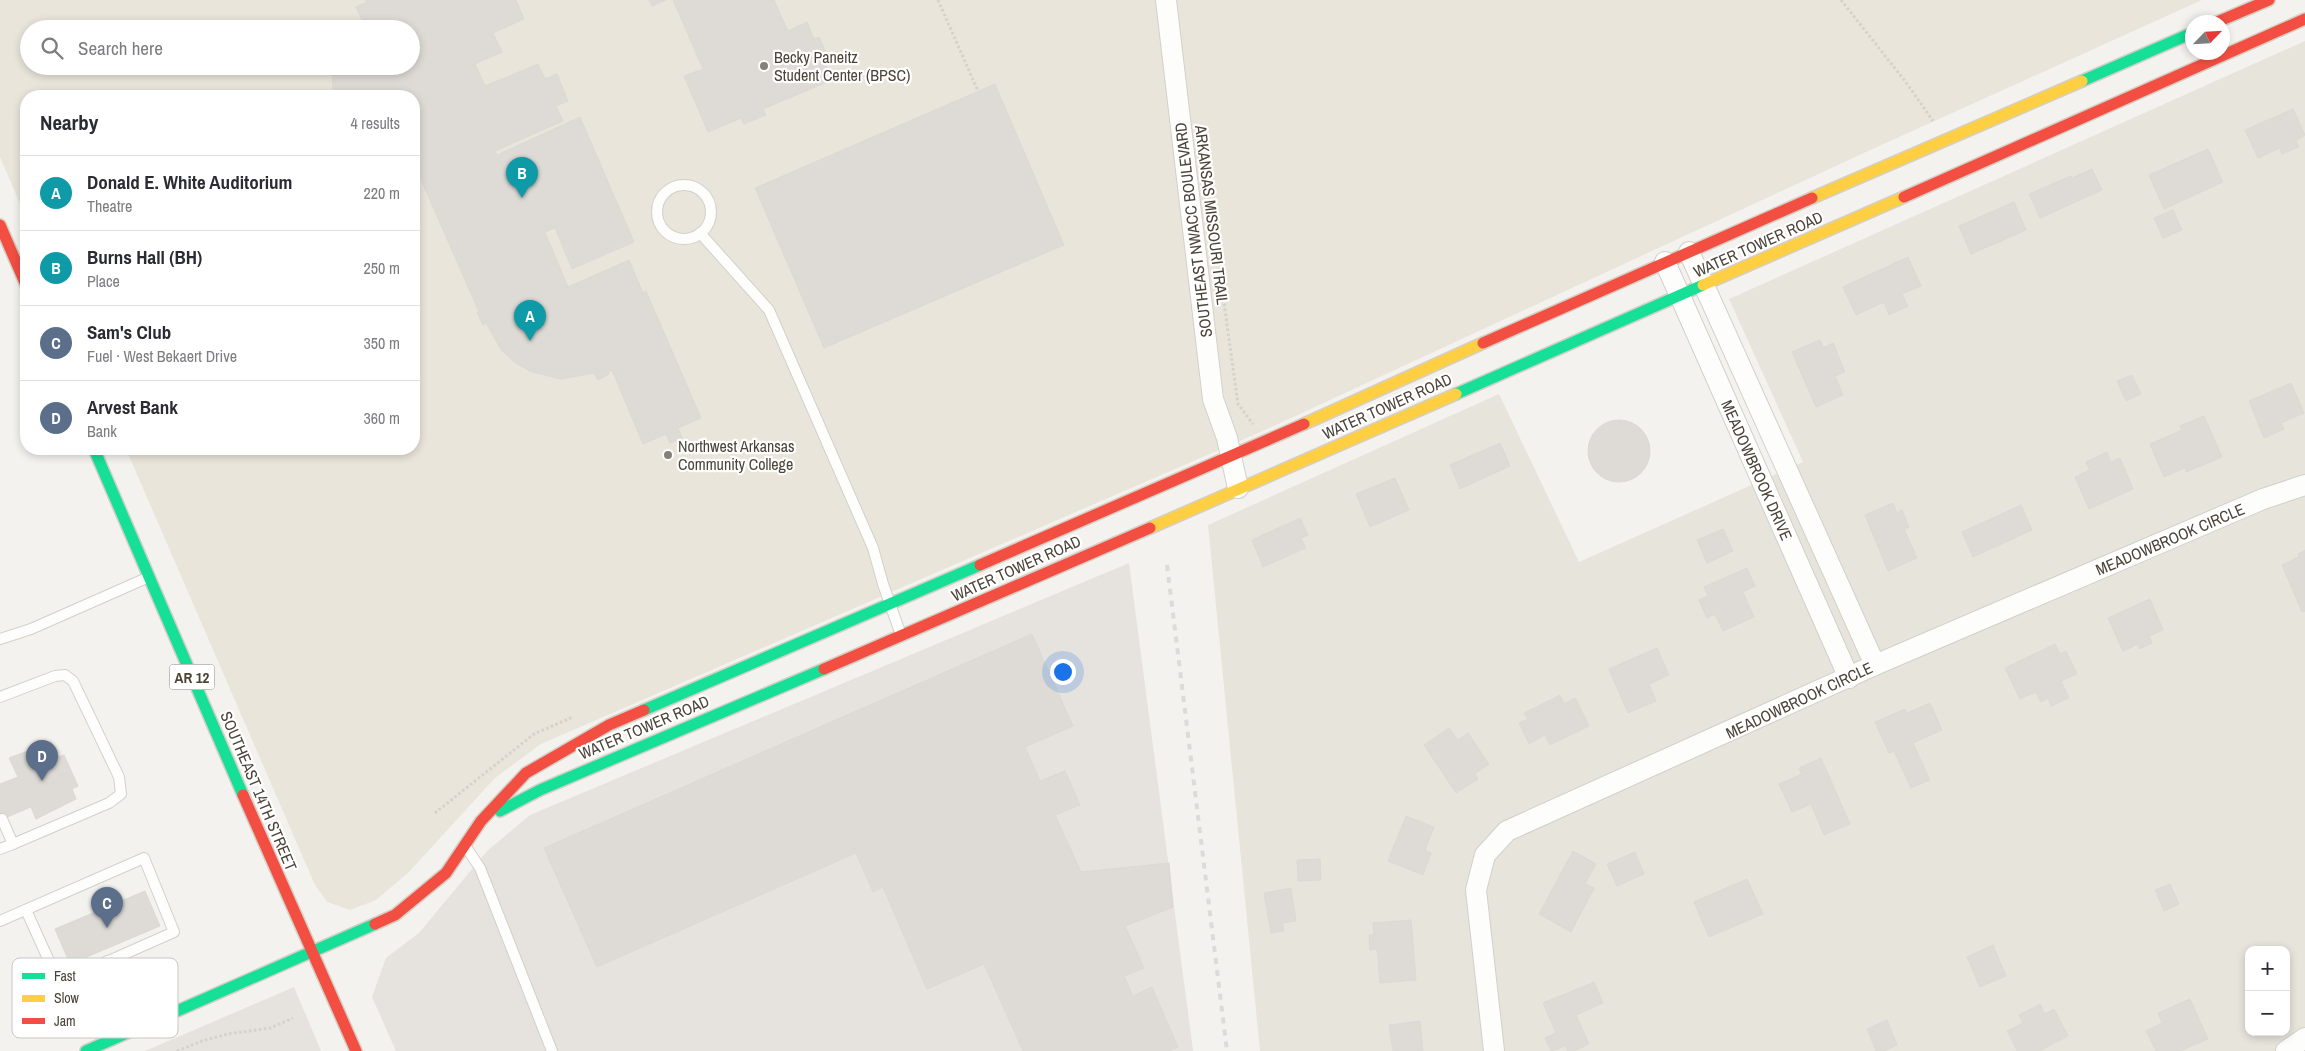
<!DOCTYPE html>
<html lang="en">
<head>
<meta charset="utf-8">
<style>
	:root { --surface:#fff; --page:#f7f7f7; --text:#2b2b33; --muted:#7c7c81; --line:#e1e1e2; --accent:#868178 }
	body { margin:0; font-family:"Archivo Narrow",sans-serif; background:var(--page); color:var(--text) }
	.controls { position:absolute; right:15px; bottom:15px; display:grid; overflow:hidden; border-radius:10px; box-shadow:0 2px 8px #0003 }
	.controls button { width:45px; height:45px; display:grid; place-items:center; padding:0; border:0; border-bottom:1px solid var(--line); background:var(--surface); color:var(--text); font:25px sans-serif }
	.compass { position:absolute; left:2185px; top:15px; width:45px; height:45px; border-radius:50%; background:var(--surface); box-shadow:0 2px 8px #0003; rotate:65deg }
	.you { position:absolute; left:1062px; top:671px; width:18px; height:18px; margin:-12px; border:4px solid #fff; border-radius:50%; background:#1a73e8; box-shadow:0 0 0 8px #1a73e833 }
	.badge { display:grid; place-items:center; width:32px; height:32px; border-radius:50%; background:var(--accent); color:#fff; font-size:16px; font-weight:700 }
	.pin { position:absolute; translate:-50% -41px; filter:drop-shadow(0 1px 2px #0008) }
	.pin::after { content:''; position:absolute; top:26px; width:18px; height:15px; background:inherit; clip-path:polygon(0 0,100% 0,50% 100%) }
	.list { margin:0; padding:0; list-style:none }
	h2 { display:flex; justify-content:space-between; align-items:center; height:65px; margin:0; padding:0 20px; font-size:21px }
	h2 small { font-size:16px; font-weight:400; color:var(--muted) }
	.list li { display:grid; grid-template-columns:32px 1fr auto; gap:15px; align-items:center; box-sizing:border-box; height:75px; padding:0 20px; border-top:1px solid var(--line) }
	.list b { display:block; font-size:19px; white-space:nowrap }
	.list p { margin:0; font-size:16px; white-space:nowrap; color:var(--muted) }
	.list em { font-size:16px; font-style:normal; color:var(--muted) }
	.icon { flex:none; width:28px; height:28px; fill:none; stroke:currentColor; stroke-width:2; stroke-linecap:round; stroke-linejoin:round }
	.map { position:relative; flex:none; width:2305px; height:1051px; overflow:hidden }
	.search { position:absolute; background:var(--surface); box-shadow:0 2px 8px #0003; left:20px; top:20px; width:400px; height:55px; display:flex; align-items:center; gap:12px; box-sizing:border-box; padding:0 18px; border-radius:28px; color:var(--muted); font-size:19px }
	.panel { position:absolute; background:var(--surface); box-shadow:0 2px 8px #0003; left:20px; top:90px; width:400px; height:365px; border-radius:20px }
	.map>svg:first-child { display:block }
	.residential { fill:#e7e4dc; fill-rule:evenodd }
	.industrial { fill:#e6e2de }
	.education { fill:#eae5da; fill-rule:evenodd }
	.building { fill:#dedbd6; stroke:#dcd9d4 }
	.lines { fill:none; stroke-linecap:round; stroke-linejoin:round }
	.lane-casing { stroke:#d2d0cb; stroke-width:12 }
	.street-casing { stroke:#d2d0cb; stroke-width:22 }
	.fast-casing { stroke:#d3cfc5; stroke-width:14 }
	.slow-casing { stroke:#d3cfc5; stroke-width:14 }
	.jam-casing { stroke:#d3cfc5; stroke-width:14 }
	.path { stroke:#d3d2cc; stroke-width:3; stroke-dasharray:2.5 2.5; stroke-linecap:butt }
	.lane { stroke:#fdfdfc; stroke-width:10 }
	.street { stroke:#fdfdfc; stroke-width:20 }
	.fast { stroke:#16e098; stroke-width:11 }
	.slow { stroke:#ffcf43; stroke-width:11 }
	.jam { stroke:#f24e42; stroke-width:11 }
	.rail { stroke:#dbdbda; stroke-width:4; stroke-dasharray:6 6; stroke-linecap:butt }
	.poi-dot { fill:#868178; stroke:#fff; stroke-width:2 }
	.labels { text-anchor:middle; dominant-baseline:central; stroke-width:4.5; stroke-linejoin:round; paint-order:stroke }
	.shield { fill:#fff; stroke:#817c74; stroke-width:1 }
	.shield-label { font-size:15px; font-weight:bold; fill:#4b4439 }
	.poi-label { font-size:16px; fill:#4b4439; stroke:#fff; text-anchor:start }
	.street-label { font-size:16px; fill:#4b4439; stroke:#fff }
	.key { fill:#fff; stroke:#c9c7c4; stroke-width:1 }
	.key-label { font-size:14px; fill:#4b4439 }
</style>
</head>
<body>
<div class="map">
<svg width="2305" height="1051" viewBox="0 0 2305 1051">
	<rect width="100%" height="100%" fill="#f4f2ee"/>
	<path class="residential" d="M2305 41V1051H1260L1208 525 1499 394 1579 562 1803 462 1729 299ZM2249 950H2286V1032H2249Z"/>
	<g class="industrial">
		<path d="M1129 563 1193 1051H396L372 997 386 958 419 933 487 851 530 815Z"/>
		<path d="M294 987 321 1051H145Z"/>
	</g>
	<path class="education" d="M0 0H2202L1866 152 1265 430 541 744 495 778 408 873 376 900 350 910 327 902 315 885 126 449H414V96H26V218L0 157ZM29 29H411V66H29Z"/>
	<g class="building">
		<path d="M366 0H516L524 19 493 33 502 52 475 64 485 86 538 64 545 79 557 74 568 101 556 106 563 121 495 151 497 155 580 117 634 242 572 269 555 228 545 232 568 287 629 260 643 293 646 291 701 418 678 428 682 438 670 443 666 434 643 444 612 370 608 372 609 374 598 380 594 373 561 379 532 372 517 364 502 351 486 323 483 325 477 312H479L416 168H414V96H336L333 89 332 66H411V29H355L364 24 356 7 367 2Z"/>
		<path d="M649 0H666L652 6Z"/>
		<path d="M673 0H774L788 31 807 22 814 39 819 37 830 61 825 64 832 80 763 109 766 115 744 124 741 118 708 132 684 76 703 69Z"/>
		<path d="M995 84 1064 245 824 348 755 188Z"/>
		<path d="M2293 109 2305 135 2296 141 2299 147 2282 154 2280 148 2258 158 2245 130Z"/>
		<path d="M2208 149 2223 182 2164 209 2149 175Z"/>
		<path d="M2092 169 2102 190 2040 218 2029 194 2071 176 2072 178Z"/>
		<path d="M2014 202 2026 230 1971 254 1959 226Z"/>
		<path d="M2173 210 2182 230 2163 238 2154 218Z"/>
		<path d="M1908 257 1921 286 1902 294 1908 306 1889 315 1884 302 1856 315 1843 287Z"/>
		<path d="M1820 340 1823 348 1833 343 1845 372 1835 376 1843 395 1816 407 1792 352Z"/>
		<path d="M2132 375 2141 394 2126 401 2117 381Z"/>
		<path d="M2291 383 2304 413 2281 423 2284 429 2264 438 2249 401Z"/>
		<path d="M2204 416 2222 457 2186 472 2185 468 2164 477 2150 444 2182 430 2180 426Z"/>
		<circle cx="1619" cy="451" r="31"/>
		<path d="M1500 443 1510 466 1460 489 1450 465Z"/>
		<path d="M2107 452 2111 462 2120 458 2133 489 2089 509 2075 477 2090 470 2086 462Z"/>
		<path d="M1395 478 1409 510 1370 527 1356 494Z"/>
		<path d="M1893 503 1897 513 1902 510 1909 527 1904 529 1917 558 1888 571 1865 515Z"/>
		<path d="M2021 505 2032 530 1973 557 1962 532Z"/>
		<path d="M1300 518 1308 535 1301 538 1306 548 1263 567 1252 540Z"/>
		<path d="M1723 529 1733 551 1707 563 1697 540Z"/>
		<path d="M2305 550V611L2302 612 2282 565 2299 557 2298 554Z"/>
		<path d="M1747 568 1755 586 1743 592 1754 617 1723 631 1715 614 1707 618 1699 600 1708 596 1704 587Z"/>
		<path d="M2150 599 2163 630 2149 636 2152 643 2140 649 2138 644 2123 651 2108 618Z"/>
		<path d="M1032 634 1073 726 1025 747 1040 781 1065 771 1080 805 1055 815 1081 872 1169 863 1173 907 1125 926 1144 968 1124 976 1133 996 1152 987 1178 1047 1169 1051H1023L984 964 927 989 883 887 873 892 856 853 597 967 544 848Z"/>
		<path d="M2055 644 2060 654 2066 651 2077 674 2061 681 2069 698 2051 706 2048 698 2041 702 2036 692 2020 699 2005 668Z"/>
		<path d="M1657 648 1669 675 1649 684 1656 701 1628 713 1609 669Z"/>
		<path d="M1560 695 1564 704 1575 698 1589 726 1550 745 1545 735 1529 744 1519 723 1528 719 1524 713Z"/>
		<path d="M1930 703 1942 730 1913 743 1930 780 1911 788 1894 751 1889 753 1875 722 1905 709 1907 713Z"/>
		<path d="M1449 728 1458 740 1468 733 1489 764 1475 774 1478 779 1456 793 1424 745Z"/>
		<path d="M51 742 58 757 64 755 78 786 72 789 76 799 36 819 31 807 0 820V784L18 777 9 758Z"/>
		<path d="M1821 758 1850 824 1824 835 1811 804 1792 812 1779 784 1802 774 1799 768Z"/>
		<path d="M1406 816 1434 827 1425 850 1431 853 1423 875 1388 861Z"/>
		<path d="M1573 851 1596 864 1585 884 1594 888 1571 932 1539 914Z"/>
		<path d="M1635 852 1644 874 1617 886 1607 864Z"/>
		<path d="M1320 859 1321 880 1298 881 1297 860Z"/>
		<path d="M1747 879 1763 914 1709 937 1694 902Z"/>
		<path d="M2170 884 2179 904 2164 911 2155 890Z"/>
		<path d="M1291 888 1296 921 1282 923 1284 931 1271 933 1264 893Z"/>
		<path d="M145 891 160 926 70 964 55 929Z"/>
		<path d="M1411 920 1416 980 1380 983 1377 949 1370 950 1369 935H1374L1373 923Z"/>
		<path d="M1993 945 2006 976 1980 987 1967 957Z"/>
		<path d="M1594 982 1603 1003 1576 1015 1589 1044 1574 1051H1568L1565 1046 1551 1051 1545 1038 1556 1033 1543 1003Z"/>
		<path d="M2190 999 2208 1039 2180 1051H2156L2146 1031 2162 1023 2158 1013Z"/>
		<path d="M2040 1004 2045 1014 2054 1009 2068 1036 2039 1051H2017L2007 1031 2023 1023 2019 1015Z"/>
		<path d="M1887 1020 1897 1045 1884 1051H1876L1867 1029Z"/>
		<path d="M1420 1021 1423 1051H1393L1389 1025Z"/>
	</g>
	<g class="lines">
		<defs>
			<g id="lane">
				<circle cx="684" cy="212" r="27"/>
				<path d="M700 233 769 310 873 548 883 584 901 635"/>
				<path d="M0 639 31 629 149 577"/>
				<path d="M0 697 55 676 65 675 73 681 119 777 121 794 109 803 13 844 2 819"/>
				<path d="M466 847 480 868 552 1051"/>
				<path d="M0 849 13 844"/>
				<path d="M0 921 144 858 174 932 59 983 26 910"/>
				<path d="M107 961 135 1027"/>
			</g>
			<g id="street">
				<path d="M1166 0 1213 399 1227 438 1238 488"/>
				<path d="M1689 252 1875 665"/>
				<path d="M1665 262 1849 678"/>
				<path d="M1494 1051 1476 890 1485 855 1507 831 1875 665 2263 499 2305 485"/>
				<path d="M2286 1051 2305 1038"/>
			</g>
			<g id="fast">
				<path d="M2082 81 2192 33"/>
				<path d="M1456 394 1703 285"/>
				<path d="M94 449 243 795"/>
				<path d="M644 710 980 565"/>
				<path d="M500 811 540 790 824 669"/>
				<path d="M86 1051 375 924"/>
			</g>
			<g id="slow">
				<path d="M1812 198 2082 81"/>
				<path d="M1703 285 1904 197"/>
				<path d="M1304 424 1483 343"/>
				<path d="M1150 528 1456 394"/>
			</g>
			<g id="jam">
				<path d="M2217 22 2269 0"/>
				<path d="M1904 197 2305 19"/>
				<path d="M0 225 26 285"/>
				<path d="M1483 343 1812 198"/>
				<path d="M980 565 1304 424"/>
				<path d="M824 669 1150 528"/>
				<path d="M243 795 356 1051"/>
				<path d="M375 924 395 915 446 873 481 821 526 773 609 725 644 710"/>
			</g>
		</defs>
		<use href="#lane" class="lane-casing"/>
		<use href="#street" class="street-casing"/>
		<use href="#fast" class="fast-casing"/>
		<use href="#slow" class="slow-casing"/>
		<use href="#jam" class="jam-casing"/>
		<g class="path">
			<path d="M938 0 978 91"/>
			<path d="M1841 0 1905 81 1933 121"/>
			<path d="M1220 274 1238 404 1253 424"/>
			<path d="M435 813 534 734 573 717"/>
			<path d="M177 1051 202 1041 228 1034 270 1028 293 1018"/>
		</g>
		<use href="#lane" class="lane"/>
		<use href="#street" class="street"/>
		<use href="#fast" class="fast"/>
		<use href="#slow" class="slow"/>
		<use href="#jam" class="jam"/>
		<path class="rail" d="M1167 565 1227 1051"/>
	</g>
	<g class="poi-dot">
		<circle cx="764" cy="66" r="5"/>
		<circle cx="668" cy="455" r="5"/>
	</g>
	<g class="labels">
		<rect class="shield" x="169.5" y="664.5" width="45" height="25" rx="4"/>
		<g class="shield-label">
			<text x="192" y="677">AR 12</text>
		</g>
		<g class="poi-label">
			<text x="774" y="57">Becky Paneitz<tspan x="774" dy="18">Student Center (BPSC)</tspan></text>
			<text x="678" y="446">Northwest Arkansas<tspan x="678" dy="18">Community College</tspan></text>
		</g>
		<g class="street-label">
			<text transform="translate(1212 215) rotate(83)">ARKANSAS MISSOURI TRAIL</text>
			<text transform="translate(1193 230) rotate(-97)">SOUTHEAST NWACC BOULEVARD</text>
			<text transform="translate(1758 244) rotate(-24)">WATER TOWER ROAD</text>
			<text transform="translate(1387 406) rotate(-24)">WATER TOWER ROAD</text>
			<text transform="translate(1757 470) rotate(66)">MEADOWBROOK DRIVE</text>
			<text transform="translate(2170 539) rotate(-23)">MEADOWBROOK CIRCLE</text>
			<text transform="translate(1016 568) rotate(-24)">WATER TOWER ROAD</text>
			<text transform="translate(1799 700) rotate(-25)">MEADOWBROOK CIRCLE</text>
			<text transform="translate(644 727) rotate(-23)">WATER TOWER ROAD</text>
			<text transform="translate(259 791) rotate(67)">SOUTHEAST 14TH STREET</text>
		</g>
	</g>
	<rect x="12" y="958" width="166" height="80" rx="8" class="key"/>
	<rect x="22" y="973" width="23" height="6" fill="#16e098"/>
	<rect x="22" y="995" width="23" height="7" fill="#ffcf43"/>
	<rect x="22" y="1018" width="23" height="6" fill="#f24e42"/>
	<g class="key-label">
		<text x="54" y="981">Fast</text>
		<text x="54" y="1003">Slow</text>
		<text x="54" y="1026">Jam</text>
	</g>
</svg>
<div class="controls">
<button>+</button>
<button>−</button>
</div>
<svg class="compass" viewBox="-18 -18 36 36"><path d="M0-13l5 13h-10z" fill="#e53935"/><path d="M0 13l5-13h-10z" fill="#7c7c81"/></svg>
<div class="you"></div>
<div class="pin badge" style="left:530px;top:341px;background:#0f9aa8">A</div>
<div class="pin badge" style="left:522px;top:198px;background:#0f9aa8">B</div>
<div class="pin badge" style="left:107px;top:928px;background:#5c6f8a">C</div>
<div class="pin badge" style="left:42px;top:781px;background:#5c6f8a">D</div>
<div class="search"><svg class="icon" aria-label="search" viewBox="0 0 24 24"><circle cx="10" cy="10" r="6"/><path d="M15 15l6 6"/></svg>Search here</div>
<section class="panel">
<h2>Nearby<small>4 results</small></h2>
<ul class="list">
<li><span class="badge" style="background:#0f9aa8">A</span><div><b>Donald E. White Auditorium</b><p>Theatre</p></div><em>220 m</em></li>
<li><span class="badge" style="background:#0f9aa8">B</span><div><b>Burns Hall (BH)</b><p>Place</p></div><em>250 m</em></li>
<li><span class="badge" style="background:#5c6f8a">C</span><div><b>Sam's Club</b><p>Fuel · West Bekaert Drive</p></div><em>350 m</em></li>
<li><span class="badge" style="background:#5c6f8a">D</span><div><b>Arvest Bank</b><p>Bank</p></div><em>360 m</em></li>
</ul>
</section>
</div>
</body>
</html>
